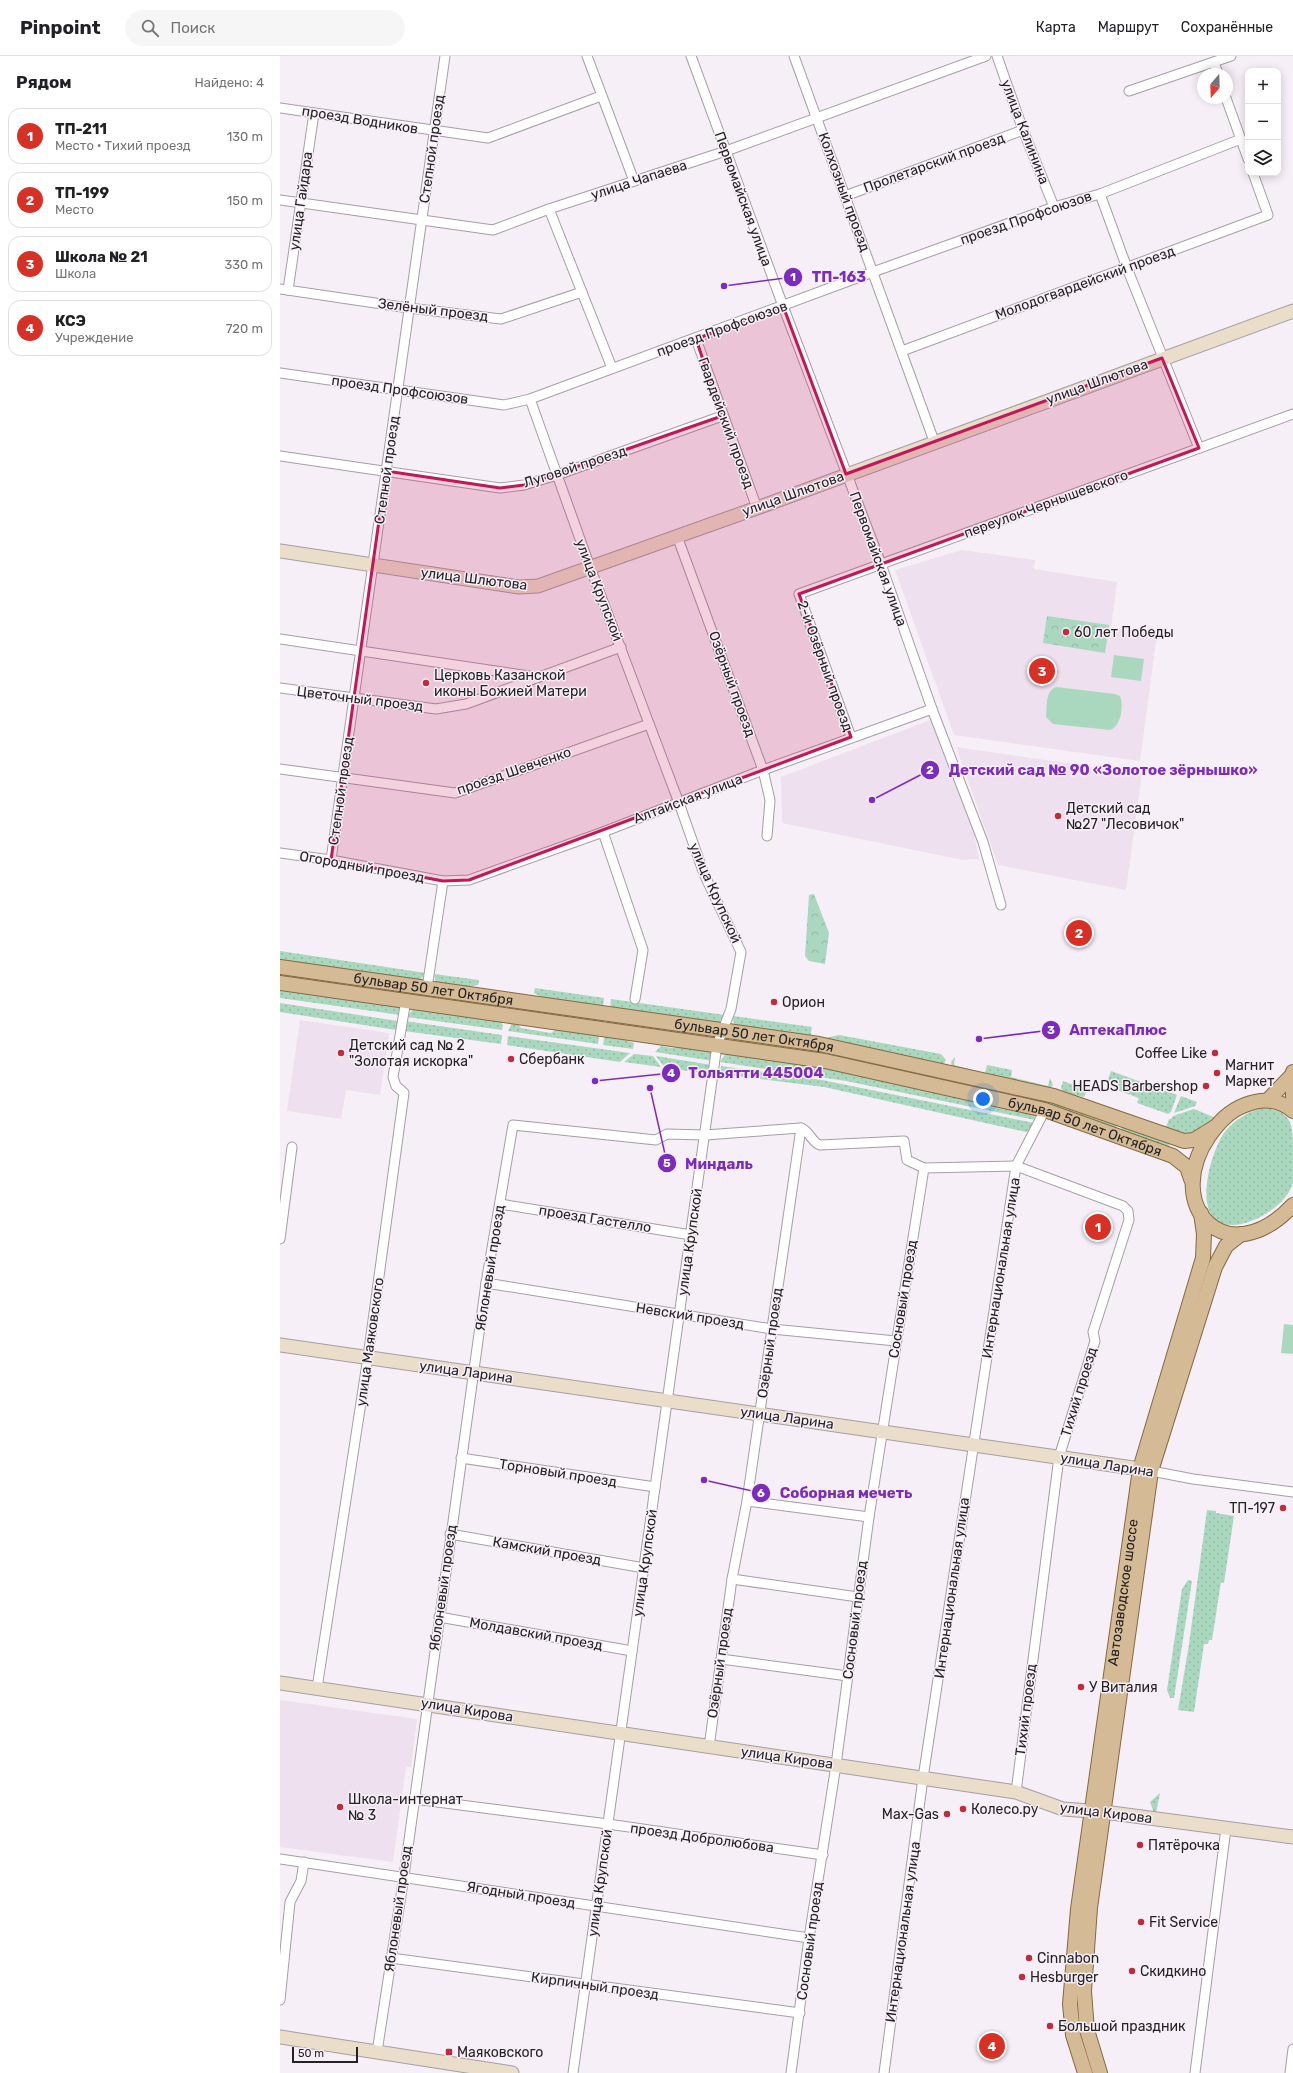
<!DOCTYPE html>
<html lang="ru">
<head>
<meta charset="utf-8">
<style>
	:root { --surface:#fff; --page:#f6f6f6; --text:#202124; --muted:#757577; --line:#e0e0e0; --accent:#d93025 }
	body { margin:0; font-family:Rubik,sans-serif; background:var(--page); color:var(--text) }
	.controls { position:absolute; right:12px; top:12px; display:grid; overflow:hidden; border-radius:8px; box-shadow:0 2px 10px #0003 }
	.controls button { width:36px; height:36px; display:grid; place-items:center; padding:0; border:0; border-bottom:1px solid var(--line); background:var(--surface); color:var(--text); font:20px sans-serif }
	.compass { position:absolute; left:917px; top:12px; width:36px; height:36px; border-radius:50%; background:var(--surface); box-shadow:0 2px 10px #0003; rotate:199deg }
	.scale { position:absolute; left:12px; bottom:10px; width:66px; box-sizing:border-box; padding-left:4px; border:2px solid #252225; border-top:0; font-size:11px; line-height:14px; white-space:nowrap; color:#252225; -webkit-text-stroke:3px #f7eff7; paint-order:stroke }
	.you { position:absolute; left:703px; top:1043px; width:14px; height:14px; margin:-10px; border:3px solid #fff; border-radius:50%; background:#1a73e8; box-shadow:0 0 0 6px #1a73e833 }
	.badge { display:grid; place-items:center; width:26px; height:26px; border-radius:50%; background:var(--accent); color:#fff; font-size:13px; font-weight:700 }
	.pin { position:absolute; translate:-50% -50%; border:2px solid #fff; box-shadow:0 1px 4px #0006 }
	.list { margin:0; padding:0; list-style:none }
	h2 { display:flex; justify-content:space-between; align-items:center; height:52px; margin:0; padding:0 16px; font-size:17px }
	h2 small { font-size:13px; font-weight:400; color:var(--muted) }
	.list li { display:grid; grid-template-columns:26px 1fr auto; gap:12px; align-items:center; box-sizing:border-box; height:56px; margin:0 8px 8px; padding:0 8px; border:1px solid var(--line); border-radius:12px }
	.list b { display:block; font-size:15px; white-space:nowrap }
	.list p { margin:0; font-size:13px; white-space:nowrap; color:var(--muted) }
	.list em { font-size:13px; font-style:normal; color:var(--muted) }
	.icon { flex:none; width:22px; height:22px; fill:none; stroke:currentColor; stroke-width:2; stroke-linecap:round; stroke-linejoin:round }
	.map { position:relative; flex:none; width:1013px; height:2017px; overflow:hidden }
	header { display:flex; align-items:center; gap:24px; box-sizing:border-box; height:56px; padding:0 20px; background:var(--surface); border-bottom:1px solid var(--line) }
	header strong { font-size:19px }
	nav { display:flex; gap:22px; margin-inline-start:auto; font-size:14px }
	.search { width:280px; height:36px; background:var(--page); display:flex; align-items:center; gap:10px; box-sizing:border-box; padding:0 14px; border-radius:22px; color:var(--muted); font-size:15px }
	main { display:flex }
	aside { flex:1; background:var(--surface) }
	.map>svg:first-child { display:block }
	.built { fill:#eee0ee }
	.grass { fill:url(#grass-dots) }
	.park { fill:url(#park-crowns) }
	.pitch { fill:#a9d8bf }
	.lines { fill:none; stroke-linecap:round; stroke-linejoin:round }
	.street-casing { stroke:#a59ea4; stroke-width:11 }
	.secondary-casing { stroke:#a59ea4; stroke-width:15 }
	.primary-casing { stroke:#856840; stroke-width:16 }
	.street { stroke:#fff; stroke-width:9 }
	.secondary { stroke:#eaddca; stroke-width:13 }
	.primary { stroke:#d4bb95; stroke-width:14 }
	.marked { fill:#c2185b; fill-opacity:0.2; stroke:#c2185b; stroke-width:3; stroke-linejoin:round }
	.poi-dot { fill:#bd2d3d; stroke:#f7eff7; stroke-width:1.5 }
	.labels { text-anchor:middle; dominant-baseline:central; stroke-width:3; stroke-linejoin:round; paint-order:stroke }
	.street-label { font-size:14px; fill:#252225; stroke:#f7eff7 }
	.poi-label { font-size:14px; fill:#252225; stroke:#f7eff7; text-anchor:start }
	.leader { fill:none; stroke:#7b2cbf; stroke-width:1.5 }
	.callout-dot { fill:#7b2cbf; stroke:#f7eff7; stroke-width:1.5 }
	.mark-label { font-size:12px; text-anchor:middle; font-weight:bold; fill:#fff }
	.callout-label { font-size:15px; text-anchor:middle; font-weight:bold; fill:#7b2cbf; stroke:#f7eff7; stroke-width:3; stroke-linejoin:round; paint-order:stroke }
</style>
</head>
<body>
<header>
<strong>Pinpoint</strong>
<div class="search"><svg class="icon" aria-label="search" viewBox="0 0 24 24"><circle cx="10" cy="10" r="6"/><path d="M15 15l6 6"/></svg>Поиск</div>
<nav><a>Карта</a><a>Маршрут</a><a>Сохранённые</a></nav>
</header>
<main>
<aside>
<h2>Рядом<small>Найдено: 4</small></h2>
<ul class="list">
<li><span class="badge">1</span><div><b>ТП-211</b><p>Место · Тихий проезд</p></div><em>130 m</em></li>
<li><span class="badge">2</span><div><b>ТП-199</b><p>Место</p></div><em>150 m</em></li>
<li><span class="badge">3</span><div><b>Школа № 21</b><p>Школа</p></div><em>330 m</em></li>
<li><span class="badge">4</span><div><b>КСЭ</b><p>Учреждение</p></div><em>720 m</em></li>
</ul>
</aside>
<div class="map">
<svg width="1013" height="2017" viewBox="0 0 1013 2017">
	<defs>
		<pattern id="grass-dots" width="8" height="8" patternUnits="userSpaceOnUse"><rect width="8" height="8" fill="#a9d8bf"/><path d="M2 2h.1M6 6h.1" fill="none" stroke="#91b9a4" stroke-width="1.8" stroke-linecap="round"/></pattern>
		<pattern id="park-crowns" width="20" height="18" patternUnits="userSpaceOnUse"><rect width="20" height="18" fill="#a9d8bf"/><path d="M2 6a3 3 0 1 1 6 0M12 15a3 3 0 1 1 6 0" fill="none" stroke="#91b9a4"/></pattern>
	</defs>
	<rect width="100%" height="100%" fill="#f7eff7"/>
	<g class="built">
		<path d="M682 494 755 504 754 513 837 526 831 572 877 578 860 705 674 679 615 514Z"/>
		<path d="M653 663 693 773 699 803 683 804 502 767 501 721Z"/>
		<path d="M676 691 862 718 846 834 718 809Z"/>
		<path d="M20 964 109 977 100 1039 66 1034 61 1063 7 1055Z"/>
		<path d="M0 1644 137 1663 131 1711H126L113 1806 0 1791Z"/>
	</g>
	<g class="grass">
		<path d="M0 895 146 917 139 925 0 907Z"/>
		<path d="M0 916 321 961 320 968 0 922Z"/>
		<path d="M154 918 199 924 198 929 180 932 156 927Z"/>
		<path d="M0 932 121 949 120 959 0 942Z"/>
		<path d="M255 932 324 942 323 952 270 945 254 937Z"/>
		<path d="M331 943 445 959 439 967 330 953Z"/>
		<path d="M0 947 118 965 116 974 0 956Z"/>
		<path d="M133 953 220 964 223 969 222 974 127 961Z"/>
		<path d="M453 960 532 971 530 982 454 969Z"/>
		<path d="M328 962 426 979 425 982 327 969Z"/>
		<path d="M125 965 222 979 221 988 124 975Z"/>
		<path d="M237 966 241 972 271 977 278 972 319 978 318 988 228 975 232 967Z"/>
		<path d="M325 978 354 987 353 993 323 989Z"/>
		<path d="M559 979 661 998 666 1004 663 1009 545 982Z"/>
		<path d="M228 980 350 997 340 1006 227 989Z"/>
		<path d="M455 982 543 994 744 1037 838 1068 836 1073 453 986Z"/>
		<path d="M381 990 392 992 406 990 432 996 433 1005 375 996Z"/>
		<path d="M446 997 524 1006 754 1057 755 1064 566 1025 440 1006Z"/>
		<path d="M354 998 373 1000 381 1011 344 1006Z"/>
		<path d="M376 1000 432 1009 429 1015 425 1017 385 1012Z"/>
		<path d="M675 1001 674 1009 705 1017 707 1009 732 1014 731 1021 768 1030 770 1022 773 1029 770 1032 672 1011 671 1006Z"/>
		<path d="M441 1010 542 1024 754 1067 751 1074 746 1076 544 1031 440 1018Z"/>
		<path d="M831 1015 897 1039 891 1056 888 1058 857 1047 859 1042 826 1030Z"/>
		<path d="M783 1025 807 1034 804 1041 784 1037 781 1032Z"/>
		<path d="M901 1040 917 1046 915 1050 894 1057Z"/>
		<path d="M982 1052C1013 1054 1013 1069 1013 1096 1013 1105 1013 1117 1013 1126 1008 1149 973 1169 952 1169 909 1169 930 1097 944 1077 954 1064 967 1056 982 1052Z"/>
		<path d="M914 1053 936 1062 913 1079 885 1074 889 1063H891L893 1060Z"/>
		<path d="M842 1070 888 1087 890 1091 889 1092 841 1075Z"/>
		<path d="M927 1454 936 1455V1457L954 1460 944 1527 941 1526 932 1584H929L928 1588H924L914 1656 898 1654 909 1588Z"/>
		<path d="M908 1524 912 1525 894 1642H890L887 1634 902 1533Z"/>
		<path d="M880 1737 876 1757H874L870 1746Z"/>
	</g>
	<g class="park">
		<path d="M767 560 829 569 825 597 763 587Z"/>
		<path d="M534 838 549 877 545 908 529 905 525 900 529 839Z"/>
	</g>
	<g class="pitch">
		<path d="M834 599 864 603 861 625 831 621Z"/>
		<path d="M776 631 835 638 840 640C844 650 841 671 830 674L773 668 766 661C767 651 765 635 776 631Z"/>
		<path d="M1004 1268 1013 1269V1298L1001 1297Z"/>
	</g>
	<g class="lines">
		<defs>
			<g id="street">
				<path d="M307 0 354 125"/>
				<path d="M411 0 503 250 601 508 652 653 703 786 721 849"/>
				<path d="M514 0 654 385"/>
				<path d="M717 0 743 74 774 151"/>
				<path d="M934 6 938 18"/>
				<path d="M849 35 951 0"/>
				<path d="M946 42 968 103"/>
				<path d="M0 52 208 82 321 40"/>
				<path d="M820 138 847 212 919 392"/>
				<path d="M565 140 743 74"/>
				<path d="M0 144 213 174 269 153 446 95 706 0"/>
				<path d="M269 153 332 312"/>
				<path d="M0 233 129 252 221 263 302 236"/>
				<path d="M8 234 34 57"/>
				<path d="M416 283 477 452"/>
				<path d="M622 295 988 159 973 117"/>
				<path d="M0 317 224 349 250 343 593 216 774 151 820 138 961 83"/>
				<path d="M250 343 310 511 399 747 424 818 461 896 451 953 437 989 293 2017"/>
				<path d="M0 400 220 432 244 429 277 419 442 360"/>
				<path d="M397 480 483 714 490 744 487 780"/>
				<path d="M0 583 256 621"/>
				<path d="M0 632 156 653 186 648 341 591"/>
				<path d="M571 681 519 538 1013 358"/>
				<path d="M0 713 175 737 369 668"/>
				<path d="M323 776 363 894 355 943"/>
				<path d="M0 797 51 804 163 825 189 824 323 776 483 714 652 653"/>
				<path d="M51 804 165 0"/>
				<path d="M147 932 163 825"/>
				<path d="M220 1148 411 1179"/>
				<path d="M0 1183 12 1091"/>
				<path d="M206 1227 492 1273 616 1285"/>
				<path d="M181 1402 375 1431"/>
				<path d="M866 1414 913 1423 1013 1436"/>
				<path d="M467 1445 589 1461"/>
				<path d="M170 1478 364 1512"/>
				<path d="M452 1523 578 1541"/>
				<path d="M159 1561 352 1595"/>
				<path d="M441 1603 568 1620"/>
				<path d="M37 1632 88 1301 124 1037 116 1030 113 1021 126 944"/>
				<path d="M429 1691 452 1523 467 1445 521 1072"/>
				<path d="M134 1743 328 1768 543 1799"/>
				<path d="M0 1803 529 1882"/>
				<path d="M111 1902 520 1957"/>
				<path d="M0 1944 10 1846 21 1825 24 1806"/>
				<path d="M97 1996 124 1820 206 1227 233 1069 376 1084 387 1078 425 1079 521 1072C530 1075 531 1086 540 1089L624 1085 627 1104 644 1112 736 1110 843 1150 848 1155 849 1164 813 1276 815 1285 779 1401 736 1736"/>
				<path d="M511 2017 529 1882 556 1709 589 1461 644 1112"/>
				<path d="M604 2017 643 1722 736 1110 765 1054"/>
				<path d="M915 2017 946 1772"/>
				<path d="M1010 2017 1013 1993"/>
			</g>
			<g id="secondary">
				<path d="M0 495 239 531 258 530 477 452 1013 255"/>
				<path d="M0 1289 860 1413"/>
				<path d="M0 1627 736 1736 783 1753 824 1756 1013 1781"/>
				<path d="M0 1981 232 2017"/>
			</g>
			<g id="primary">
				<path id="s1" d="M0 911 539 988 774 1040 904 1085 914 1084 935 1071"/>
				<path id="s2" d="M0 927 545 1005 765 1054 893 1100 907 1111 911 1123"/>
				<path d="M1013 1016V1045"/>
				<path d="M988 1044 1013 1018"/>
				<path d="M1013 1055C999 1043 982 1042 965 1049 949 1055 939 1066 929 1080 881 1151 948 1219 1013 1149"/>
				<path id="s3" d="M805 2017 793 1979 790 1948 798 1853 860 1413 923 1202 924 1178 921 1157"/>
				<path d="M820 2017 807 1974 804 1935 810 1852 871 1415 935 1211 946 1190 961 1178"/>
			</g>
		</defs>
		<use href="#street" class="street-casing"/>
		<use href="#secondary" class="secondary-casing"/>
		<use href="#primary" class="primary-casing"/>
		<use href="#street" class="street"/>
		<use href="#secondary" class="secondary"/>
		<use href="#primary" class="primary"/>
	</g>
	<path class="marked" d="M503 250 566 418 882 302 919 392 519 538 571 681 189 824 163 825 51 804 106 415 220 432 244 429 442 360 416 283Z"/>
	<g class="poi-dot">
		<circle cx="786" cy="576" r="4"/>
		<circle cx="146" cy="627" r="4"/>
		<circle cx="778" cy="760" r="4"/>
		<circle cx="494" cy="946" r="4"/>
		<circle cx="61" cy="997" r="4"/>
		<circle cx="935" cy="997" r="4"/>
		<circle cx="231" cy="1003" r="4"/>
		<circle cx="937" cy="1017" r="4"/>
		<circle cx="926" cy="1030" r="4"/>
		<circle cx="1003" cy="1452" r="4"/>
		<circle cx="801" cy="1631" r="4"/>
		<circle cx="60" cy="1751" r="4"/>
		<circle cx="683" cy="1753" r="4"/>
		<circle cx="667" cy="1758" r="4"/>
		<circle cx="860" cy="1789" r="4"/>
		<circle cx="861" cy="1866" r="4"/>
		<circle cx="749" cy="1902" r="4"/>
		<circle cx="852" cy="1915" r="4"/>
		<circle cx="742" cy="1921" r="4"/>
		<circle cx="770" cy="1970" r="4"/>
		<rect x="165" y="1992" width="8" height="8" rx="2"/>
	</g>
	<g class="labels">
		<g class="street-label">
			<text transform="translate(80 64) rotate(9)">проезд Водников</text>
			<text transform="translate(745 76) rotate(69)">улица Калинина</text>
			<text transform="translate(152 93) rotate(-82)">Степной проезд</text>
			<text transform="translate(654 107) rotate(-20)">Пролетарский проезд</text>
			<text transform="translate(359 124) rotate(-18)">улица Чапаева</text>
			<text transform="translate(564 136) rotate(70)">Колхозный проезд</text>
			<text transform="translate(463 143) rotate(70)">Первомайская улица</text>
			<text transform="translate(21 145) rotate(-82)">улица Гайдара</text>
			<text transform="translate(746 162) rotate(-19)">проезд Профсоюзов</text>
			<text transform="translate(805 227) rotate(-20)">Молодогвардейский проезд</text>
			<text transform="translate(153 254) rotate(7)">Зелёный проезд</text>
			<text transform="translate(442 273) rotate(-20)">проезд Профсоюзов</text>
			<text transform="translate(817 326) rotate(-20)">улица Шлютова</text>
			<text transform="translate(120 334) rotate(8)">проезд Профсоюзов</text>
			<text transform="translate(446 367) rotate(70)">Гвардейский проезд</text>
			<text transform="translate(295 411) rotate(-18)">Луговой проезд</text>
			<text transform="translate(107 414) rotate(-82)">Степной проезд</text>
			<text transform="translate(513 438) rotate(-20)">улица Шлютова</text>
			<text transform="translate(766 448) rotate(-20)">переулок Чернышевского</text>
			<text transform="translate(598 503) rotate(70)">Первомайская улица</text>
			<text transform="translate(194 523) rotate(7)">улица Шлютова</text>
			<text transform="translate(319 534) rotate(69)">улица Крупской</text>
			<text transform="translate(545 610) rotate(70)">2-й Озёрный проезд</text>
			<text transform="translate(452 628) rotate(70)">Озёрный проезд</text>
			<text transform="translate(80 643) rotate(7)">Цветочный проезд</text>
			<text transform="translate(234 715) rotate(-19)">проезд Шевченко</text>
			<text transform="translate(61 735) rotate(-82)">Степной проезд</text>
			<text transform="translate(408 743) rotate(-21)">Алтайская улица</text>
			<text transform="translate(82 811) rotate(10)">Огородный проезд</text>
			<text transform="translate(435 837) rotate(66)">улица Крупской</text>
			<text stroke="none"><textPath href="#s1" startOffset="155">бульвар 50 лет Октября</textPath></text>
			<text stroke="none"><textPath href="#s1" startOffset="479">бульвар 50 лет Октября</textPath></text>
			<text stroke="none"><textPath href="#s2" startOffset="819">бульвар 50 лет Октября</textPath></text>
			<text transform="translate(315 1163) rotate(9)">проезд Гастелло</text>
			<text transform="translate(410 1186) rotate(-82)">улица Крупской</text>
			<text transform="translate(210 1212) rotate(-81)">Яблоневый проезд</text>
			<text transform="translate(721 1212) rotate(-81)">Интернациональная улица</text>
			<text transform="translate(623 1243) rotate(-81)">Сосновый проезд</text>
			<text transform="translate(410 1260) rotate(9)">Невский проезд</text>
			<text transform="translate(90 1286) rotate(-82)">улица Маяковского</text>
			<text transform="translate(490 1287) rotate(-82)">Озёрный проезд</text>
			<text transform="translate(186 1316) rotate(8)">улица Ларина</text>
			<text transform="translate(799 1336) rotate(-73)">Тихий проезд</text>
			<text transform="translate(507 1362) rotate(8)">улица Ларина</text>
			<text transform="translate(827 1409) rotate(9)">улица Ларина</text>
			<text transform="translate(278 1417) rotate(9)">Торновый проезд</text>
			<text transform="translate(267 1495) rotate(10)">Камский проезд</text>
			<text transform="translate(365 1507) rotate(-82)">улица Крупской</text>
			<text transform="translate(163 1532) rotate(-82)">Яблоневый проезд</text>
			<text transform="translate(672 1532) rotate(-82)">Интернациональная улица</text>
			<text stroke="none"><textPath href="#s3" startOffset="486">Автозаводское шоссе</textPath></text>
			<text transform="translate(575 1564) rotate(-83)">Сосновый проезд</text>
			<text transform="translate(256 1578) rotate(10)">Молдавский проезд</text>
			<text transform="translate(440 1607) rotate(-82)">Озёрный проезд</text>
			<text transform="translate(187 1654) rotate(9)">улица Кирова</text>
			<text transform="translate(746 1654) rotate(-83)">Тихий проезд</text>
			<text transform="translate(507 1702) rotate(8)">улица Кирова</text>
			<text transform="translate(826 1757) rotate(7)">улица Кирова</text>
			<text transform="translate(422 1782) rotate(8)">проезд Добролюбова</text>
			<text transform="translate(320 1827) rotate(-82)">улица Крупской</text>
			<text transform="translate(241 1839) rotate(9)">Ягодный проезд</text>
			<text transform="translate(118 1853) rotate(-82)">Яблоневый проезд</text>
			<text transform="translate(623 1876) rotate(-82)">Интернациональная улица</text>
			<text transform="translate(530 1885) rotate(-82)">Сосновый проезд</text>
			<text transform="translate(315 1930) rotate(8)">Кирпичный проезд</text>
		</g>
		<g class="poi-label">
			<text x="794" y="576">60 лет Победы</text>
			<text x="154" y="619">Церковь Казанской<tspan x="154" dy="16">иконы Божией Матери</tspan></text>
			<text x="786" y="752">Детский сад<tspan x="786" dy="16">№27 "Лесовичок"</tspan></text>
			<text x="502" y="946">Орион</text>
			<text x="69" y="989">Детский сад № 2<tspan x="69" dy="16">"Золотая искорка"</tspan></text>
			<text x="927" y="997" text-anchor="end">Coffee Like</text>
			<text x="239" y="1003">Сбербанк</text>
			<text x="945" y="1009">Магнит<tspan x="945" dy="16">Маркет</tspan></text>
			<text x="918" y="1030" text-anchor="end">HEADS Barbershop</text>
			<text x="995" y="1452" text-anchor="end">ТП-197</text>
			<text x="809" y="1631">У Виталия</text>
			<text x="68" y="1743">Школа-интернат<tspan x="68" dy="16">№ 3</tspan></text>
			<text x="691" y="1753">Колесо.ру</text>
			<text x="659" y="1758" text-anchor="end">Max-Gas</text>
			<text x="868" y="1789">Пятёрочка</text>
			<text x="869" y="1866">Fit Service</text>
			<text x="757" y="1902">Cinnabon</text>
			<text x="860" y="1915">Скидкино</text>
			<text x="750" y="1921">Hesburger</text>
			<text x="778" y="1970">Большой праздник</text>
			<text x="177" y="1996">Маяковского</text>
		</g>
	</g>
	<path class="leader" d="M444 230L513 221M592 744L650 714M699 983L771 974M315 1025L391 1017M370 1032L387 1107M424 1424L481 1437"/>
	<g class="callout-dot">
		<circle cx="444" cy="230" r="4"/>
		<circle cx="592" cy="744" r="4"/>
		<circle cx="699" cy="983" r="4"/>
		<circle cx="315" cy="1025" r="4"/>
		<circle cx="370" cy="1032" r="4"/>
		<circle cx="424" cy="1424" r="4"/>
		<circle cx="513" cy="221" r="10"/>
		<circle cx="650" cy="714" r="10"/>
		<circle cx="771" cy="974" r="10"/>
		<circle cx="391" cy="1017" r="10"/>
		<circle cx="387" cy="1107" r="10"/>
		<circle cx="481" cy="1437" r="10"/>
	</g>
	<g class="mark-label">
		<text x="513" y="225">1</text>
		<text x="650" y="718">2</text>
		<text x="771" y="978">3</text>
		<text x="391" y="1021">4</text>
		<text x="387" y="1111">5</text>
		<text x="481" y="1441">6</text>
	</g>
	<g class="callout-label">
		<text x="559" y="226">ТП-163</text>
		<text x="823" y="719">Детский сад № 90 «Золотое зёрнышко»</text>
		<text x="838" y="979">АптекаПлюс</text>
		<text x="476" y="1022">Тольятти 445004</text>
		<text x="439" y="1113">Миндаль</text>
		<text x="566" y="1442">Cоборная мечеть</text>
	</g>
</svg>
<div class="controls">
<button>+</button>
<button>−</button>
<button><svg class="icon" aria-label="layers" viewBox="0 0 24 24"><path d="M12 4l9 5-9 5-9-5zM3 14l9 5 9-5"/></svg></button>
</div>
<svg class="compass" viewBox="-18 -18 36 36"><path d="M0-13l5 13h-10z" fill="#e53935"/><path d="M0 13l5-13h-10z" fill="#757577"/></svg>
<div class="scale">50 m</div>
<div class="you"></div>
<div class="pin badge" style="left:818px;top:1171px">1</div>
<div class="pin badge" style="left:799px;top:877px">2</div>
<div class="pin badge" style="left:762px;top:615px">3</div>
<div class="pin badge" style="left:712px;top:1990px">4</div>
</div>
</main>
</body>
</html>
